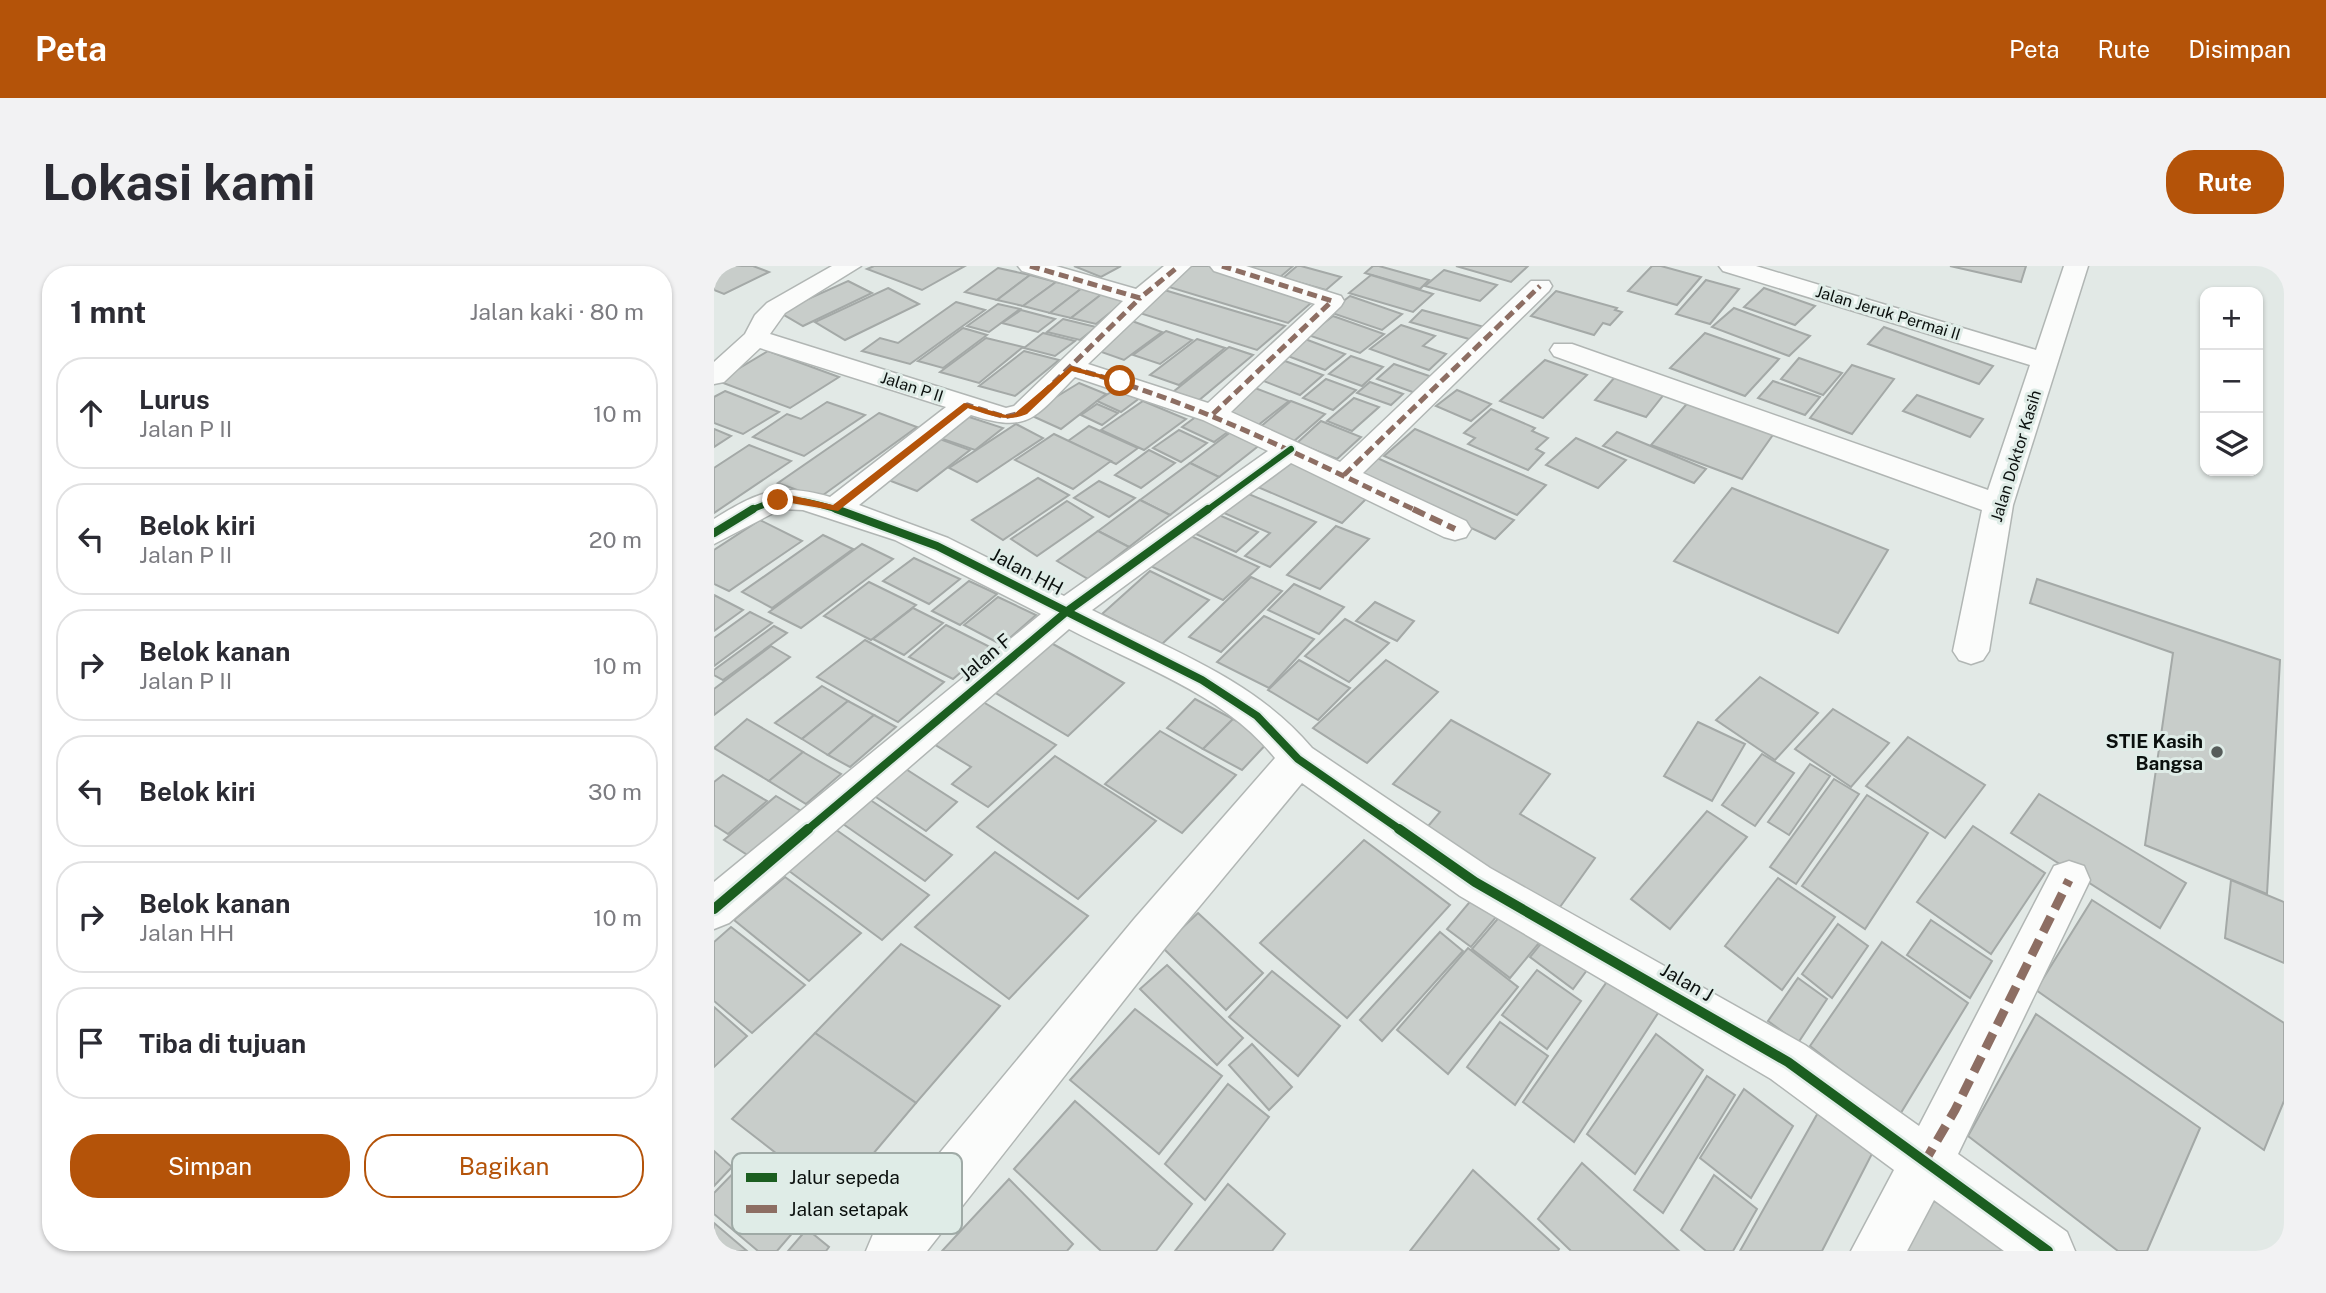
<!DOCTYPE html>
<html lang="id">
<head>
<meta charset="utf-8">
<style>
	:root { --surface:#fff; --page:#f2f2f3; --text:#2b2b33; --muted:#7c7c81; --line:#e1e1e2; --accent:#b45309 }
	body { margin:0; font-family:"Public Sans",sans-serif; background:var(--page); color:var(--text) }
	.controls { position:absolute; right:21px; top:21px; display:grid; overflow:hidden; border-radius:14px; box-shadow:0 2px 5px #0004 }
	.controls button { width:63px; height:63px; display:grid; place-items:center; padding:0; border:0; border-bottom:2px solid var(--line); background:var(--surface); color:var(--text); font:35px sans-serif }
	.stop { position:absolute; width:21px; height:21px; margin:-16px; border:5px solid #b45309; border-radius:50%; background:#fff }
	.stop.end { background:#b45309; border-color:#fff; box-shadow:0 2px 7px #0008 }
	.list { margin:0; padding:0; list-style:none }
	h2 { display:flex; justify-content:space-between; align-items:center; height:91px; margin:0; padding:0 28px; font-size:30px }
	h2 small { font-size:23px; font-weight:400; color:var(--muted) }
	.list li { display:grid; grid-template-columns:46px 1fr auto; gap:21px; align-items:center; box-sizing:border-box; height:112px; margin:0 14px 14px; padding:0 14px; border:2px solid var(--line); border-radius:28px }
	.list b { display:block; font-size:26px; white-space:nowrap }
	.list p { margin:0; font-size:23px; white-space:nowrap; color:var(--muted) }
	.list em { font-size:23px; font-style:normal; color:var(--muted) }
	.actions { display:flex; gap:14px; padding:21px 28px }
	.actions a { flex:1; padding:16px 0; border:2px solid var(--accent); border-radius:28px; text-align:center; font-size:24px; color:var(--accent) }
	.actions .main { background:var(--accent); color:#fff }
	.icon { flex:none; width:38px; height:38px; fill:none; stroke:currentColor; stroke-width:2; stroke-linecap:round; stroke-linejoin:round }
	.map { position:relative; flex:none; width:1570px; height:985px; overflow:hidden; border-radius:28px }
	header { display:flex; align-items:center; gap:42px; box-sizing:border-box; height:98px; padding:0 35px; background:var(--accent); color:#fff }
	header strong { font-size:33px }
	nav { display:flex; gap:38px; margin-inline-start:auto; font-size:24px }
	.intro { display:flex; align-items:center; justify-content:space-between; box-sizing:border-box; height:168px; padding:0 42px }
	h1 { margin:0; font-size:49px }
	.button { padding:18px 32px; border-radius:28px; background:var(--accent); color:#fff; font-size:24px; font-weight:700 }
	main { display:flex; gap:42px; padding:0 42px }
	aside { flex:1; background:var(--surface); border-radius:28px; box-shadow:0 2px 5px #0004 }
	.map>svg:first-child { display:block }
	.building { fill:#c8cdca; stroke:#a4a9a7; stroke-width:2 }
	.lines { fill:none; stroke-linecap:round; stroke-linejoin:round }
	.street-casing { stroke:#b1b6b4; stroke-width:3 }
	.street { fill:#fbfcfb; fill-rule:evenodd }
	.quiet-far2 { stroke:#8d6e63; stroke-width:5; stroke-dasharray:10 5; stroke-linecap:butt }
	.quiet-far1 { stroke:#8d6e63; stroke-width:6; stroke-dasharray:13 6; stroke-linecap:butt }
	.quiet { stroke:#8d6e63; stroke-width:9; stroke-dasharray:17 9; stroke-linecap:butt }
	.cycleway-far2-casing { stroke:#dfece7; stroke-width:10 }
	.cycleway-far1-casing { stroke:#dfece7; stroke-width:12 }
	.cycleway-casing { stroke:#dfece7; stroke-width:15 }
	.cycleway-far2 { stroke:#1b5e20; stroke-width:6 }
	.cycleway-far1 { stroke:#1b5e20; stroke-width:8 }
	.cycleway { stroke:#1b5e20; stroke-width:10 }
	.route { fill:#b45309 }
	.poi-dot { fill:#565c5a; stroke:#dfece7; stroke-width:2.5 }
	.labels { text-anchor:middle; dominant-baseline:central; stroke-width:6; stroke-linejoin:round; paint-order:stroke }
	.far-street-label { font-size:16px; fill:#0b100e; stroke:#dfece7 }
	.street-label { font-size:19px; fill:#0b100e; stroke:#dfece7 }
	.poi-label { font-size:19px; font-weight:bold; fill:#0b100e; stroke:#dfece7; text-anchor:end }
	.key { fill:#dfece7; stroke:#9faaa6; stroke-width:2 }
	.key-label { font-size:19px; fill:#0b100e }
</style>
</head>
<body>
<header>
<strong>Peta</strong>
<nav><a>Peta</a><a>Rute</a><a>Disimpan</a></nav>
</header>
<div class="intro"><h1>Lokasi kami</h1><a class="button">Rute</a></div>
<main>
<aside>
<h2>1 mnt<small>Jalan kaki · 80 m</small></h2>
<ul class="list">
<li><svg class="icon" aria-label="ahead" viewBox="0 0 24 24"><path d="M12 20V5M6 11l6-6 6 6"/></svg><div><b>Lurus</b><p>Jalan P II</p></div><em>10 m</em></li>
<li><svg class="icon" aria-label="left" viewBox="0 0 24 24"><path d="M17 20v-9H6M10 6l-5 5 5 5"/></svg><div><b>Belok kiri</b><p>Jalan P II</p></div><em>20 m</em></li>
<li><svg class="icon" aria-label="right" viewBox="0 0 24 24"><path d="M7 20v-9h11M14 6l5 5-5 5"/></svg><div><b>Belok kanan</b><p>Jalan P II</p></div><em>10 m</em></li>
<li><svg class="icon" aria-label="left" viewBox="0 0 24 24"><path d="M17 20v-9H6M10 6l-5 5 5 5"/></svg><div><b>Belok kiri</b></div><em>30 m</em></li>
<li><svg class="icon" aria-label="right" viewBox="0 0 24 24"><path d="M7 20v-9h11M14 6l5 5-5 5"/></svg><div><b>Belok kanan</b><p>Jalan HH</p></div><em>10 m</em></li>
<li><svg class="icon" aria-label="arrive" viewBox="0 0 24 24"><path d="M6 21V4h12l-3 4 3 4H6"/></svg><div><b>Tiba di tujuan</b></div></li>
</ul>
<div class="actions"><a class="main">Simpan</a><a>Bagikan</a></div>
</aside>
<div class="map">
<svg width="1570" height="985" viewBox="0 0 1570 985">
	<rect width="100%" height="100%" fill="#e2e9e6"/>
	<g class="building">
		<path d="M0 0H39L55 6 10 28 0 24Z"/>
		<path d="M160 0H251L208 24 153 3Z"/>
		<path d="M360 0H407L387 11Z"/>
		<path d="M470 0H495L604 31 574 57 445 18Z"/>
		<path d="M519 0H579L565 12Z"/>
		<path d="M583 0H587L627 11 612 24 569 12Z"/>
		<path d="M659 0H665L715 14 706 23 651 7Z"/>
		<path d="M742 0H814L797 16Z"/>
		<path d="M938 0H947L987 11 963 39 914 25Z"/>
		<path d="M1236 0H1312L1307 16Z"/>
		<path d="M284 2 316 9 283 34 251 26Z"/>
		<path d="M730 4 783 19 766 35 711 20Z"/>
		<path d="M316 9 342 16 309 40 283 34Z"/>
		<path d="M657 9 719 28 699 46 635 27Z"/>
		<path d="M992 14 1025 23 996 58 962 48Z"/>
		<path d="M134 15 158 27 89 60 65 46Z"/>
		<path d="M342 16 368 22 336 47 309 40Z"/>
		<path d="M174 22 205 38 131 74 101 56Z"/>
		<path d="M368 22 389 27 357 52 336 47Z"/>
		<path d="M1050 22 1101 40 1081 59 1030 41Z"/>
		<path d="M447 23 571 60 543 84 416 44Z"/>
		<path d="M842 25 903 42 901 44 908 46 896 59 889 57 880 69 817 50Z"/>
		<path d="M389 27 413 33 382 58 357 52Z"/>
		<path d="M636 30 688 48 668 64 615 46Z"/>
		<path d="M242 36 271 44 196 98 148 85 166 72 184 77Z"/>
		<path d="M284 38 306 43 275 66 253 60Z"/>
		<path d="M1020 42 1096 70 1075 90 998 61Z"/>
		<path d="M307 44 341 53 324 66 288 57Z"/>
		<path d="M708 44 774 62 762 75 696 56Z"/>
		<path d="M619 50 670 68 646 87 594 69Z"/>
		<path d="M349 53 382 61 366 74 333 66Z"/>
		<path d="M418 55 448 66 410 94 379 83Z"/>
		<path d="M687 59 721 70 709 80 732 88 715 104 656 83Z"/>
		<path d="M1170 61 1279 100 1265 118 1154 78Z"/>
		<path d="M249 62 273 69 229 102 204 95Z"/>
		<path d="M452 65 478 74 446 98 419 89Z"/>
		<path d="M329 67 361 75 341 90 310 82Z"/>
		<path d="M991 67 1065 93 1031 130 956 102Z"/>
		<path d="M272 72 309 81 265 117 226 106Z"/>
		<path d="M483 73 511 82 465 119 436 109Z"/>
		<path d="M591 73 631 88 611 104 571 89Z"/>
		<path d="M515 81 539 89 484 135 459 126Z"/>
		<path d="M54 85 125 111 76 142 4 115Z"/>
		<path d="M310 85 345 94 301 130 265 120Z"/>
		<path d="M637 90 669 101 648 120 615 108Z"/>
		<path d="M1085 92 1128 107 1109 129 1067 113Z"/>
		<path d="M831 94 873 109 829 152 786 135Z"/>
		<path d="M571 95 609 109 586 129 547 114Z"/>
		<path d="M680 98 721 112 704 128 663 113Z"/>
		<path d="M1138 99 1180 113 1138 168 1096 152Z"/>
		<path d="M901 111 951 127 932 151 881 134Z"/>
		<path d="M612 113 642 124 619 144 589 132Z"/>
		<path d="M1059 115 1106 131 1091 149 1044 132Z"/>
		<path d="M656 116 689 128 677 139 643 127Z"/>
		<path d="M365 117 392 128 347 163 314 148Z"/>
		<path d="M408 119 431 128 407 146 383 135Z"/>
		<path d="M541 122 575 135 543 160 509 147Z"/>
		<path d="M743 124 777 138 757 155 722 140Z"/>
		<path d="M11 125 65 146 29 168 0 157V131Z"/>
		<path d="M1203 129 1269 153 1256 171 1189 145Z"/>
		<path d="M640 132 665 141 638 165 613 155Z"/>
		<path d="M977 133 1063 163 1028 213 937 179Z"/>
		<path d="M429 135 472 153 430 184 387 164Z"/>
		<path d="M577 135 611 148 579 176 545 162Z"/>
		<path d="M113 136 151 149 90 190 39 171 73 148 87 153Z"/>
		<path d="M383 138 404 147 388 159 367 149Z"/>
		<path d="M777 143 821 162 818 165 834 172 822 183 830 187 814 204 754 178 761 172 750 167Z"/>
		<path d="M165 147 203 161 105 232 64 217Z"/>
		<path d="M249 149 289 162 261 184 220 170Z"/>
		<path d="M483 150 515 165 500 176 468 161Z"/>
		<path d="M607 155 647 171 623 193 583 177Z"/>
		<path d="M302 158 329 172 263 216 235 202Z"/>
		<path d="M375 160 424 182 402 198 354 175Z"/>
		<path d="M0 163 17 170 0 181Z"/>
		<path d="M701 163 832 219 803 249 670 190Z"/>
		<path d="M465 164 493 177 467 196 439 182Z"/>
		<path d="M518 165 547 178 505 211 476 197Z"/>
		<path d="M903 166 992 203 980 217 889 180Z"/>
		<path d="M340 168 397 195 359 223 301 194Z"/>
		<path d="M223 172 256 184 203 225 169 212Z"/>
		<path d="M862 172 912 194 884 222 832 199Z"/>
		<path d="M35 179 77 195 0 247V202Z"/>
		<path d="M435 184 461 197 427 222 401 209Z"/>
		<path d="M661 191 800 254 781 273 640 208Z"/>
		<path d="M568 193 656 229 628 257 539 219Z"/>
		<path d="M476 197 505 211 456 249 426 234Z"/>
		<path d="M324 212 355 229 289 274 258 254Z"/>
		<path d="M385 215 421 232 395 251 360 232Z"/>
		<path d="M1018 222 1174 284 1124 367 960 295Z"/>
		<path d="M525 224 602 256 556 301 531 290 556 267 503 244Z"/>
		<path d="M426 234 456 249 415 281 384 265Z"/>
		<path d="M353 235 379 251 323 290 297 273Z"/>
		<path d="M498 246 544 266 522 286 475 265Z"/>
		<path d="M46 254 88 275 15 325 0 318V284Z"/>
		<path d="M622 260 655 273 606 323 573 309Z"/>
		<path d="M384 265 415 281 374 313 343 295Z"/>
		<path d="M466 265 545 301 509 334 430 297Z"/>
		<path d="M109 269 139 283 58 342 28 326Z"/>
		<path d="M148 278 179 293 87 362 55 346Z"/>
		<path d="M200 292 246 313 215 338 169 315Z"/>
		<path d="M436 305 495 334 448 378 388 348Z"/>
		<path d="M537 311 568 325 507 386 475 371Z"/>
		<path d="M1323 313 1566 394 1553 628 1431 579 1459 387 1316 337Z"/>
		<path d="M255 315 283 328 246 359 218 345Z"/>
		<path d="M155 316 202 339 157 374 110 350Z"/>
		<path d="M580 318 630 341 605 368 554 344Z"/>
		<path d="M0 329 29 344 0 365Z"/>
		<path d="M284 331 322 349 288 379 250 359Z"/>
		<path d="M661 336 700 355 683 375 642 355Z"/>
		<path d="M199 342 229 357 190 389 159 373Z"/>
		<path d="M36 346 58 357 0 400V372Z"/>
		<path d="M550 350 600 373 555 422 503 396Z"/>
		<path d="M631 353 675 377 635 416 591 390Z"/>
		<path d="M232 359 276 381 239 413 195 391Z"/>
		<path d="M60 360 73 367 9 414 0 409V404Z"/>
		<path d="M328 372 410 417 354 470 270 420Z"/>
		<path d="M151 374 230 416 184 456 103 411Z"/>
		<path d="M57 380 76 391 0 449V423Z"/>
		<path d="M585 394 636 422 604 454 554 424Z"/>
		<path d="M672 394 724 426 653 497 599 462Z"/>
		<path d="M1046 411 1104 447 1061 494 1002 454Z"/>
		<path d="M108 420 134 435 88 473 61 457Z"/>
		<path d="M264 433 342 479 274 541 238 518 257 501 215 475Z"/>
		<path d="M481 433 519 453 489 483 453 462Z"/>
		<path d="M134 435 160 449 114 489 88 473Z"/>
		<path d="M1119 443 1175 477 1137 521 1081 483Z"/>
		<path d="M160 449 182 461 136 501 114 489Z"/>
		<path d="M33 453 89 486 55 515 0 482Z"/>
		<path d="M519 453 557 473 528 504 489 483Z"/>
		<path d="M737 454 836 508 806 548 881 592 841 648 710 565 726 546 679 518Z"/>
		<path d="M984 456 1031 478 998 535 950 510Z"/>
		<path d="M446 465 522 509 468 567 391 518Z"/>
		<path d="M1194 471 1271 519 1231 572 1152 520Z"/>
		<path d="M89 486 127 508 92 538 55 515Z"/>
		<path d="M1048 488 1080 507 1041 560 1008 539Z"/>
		<path d="M341 490 442 555 364 633 263 561Z"/>
		<path d="M184 498 243 536 212 565 153 525Z"/>
		<path d="M1096 498 1116 510 1075 569 1054 556Z"/>
		<path d="M9 509 53 535 14 568 0 559V516Z"/>
		<path d="M1120 513 1145 528 1082 618 1056 601Z"/>
		<path d="M146 527 238 589 211 615 119 551Z"/>
		<path d="M1325 528 1472 617 1446 662 1297 567Z"/>
		<path d="M1153 529 1214 567 1151 663 1088 620Z"/>
		<path d="M62 530 87 545 35 590 10 574Z"/>
		<path d="M993 545 1033 571 956 663 917 633Z"/>
		<path d="M111 556 215 629 168 674 63 596Z"/>
		<path d="M1259 560 1331 607 1277 688 1203 636Z"/>
		<path d="M650 574 736 639 633 752 546 677Z"/>
		<path d="M281 586 374 650 295 733 201 661Z"/>
		<path d="M71 611 147 667 95 715 20 654Z"/>
		<path d="M1064 612 1121 651 1068 724 1011 680Z"/>
		<path d="M1517 614 1570 636V697L1511 672Z"/>
		<path d="M764 626 788 644 757 681 733 663Z"/>
		<path d="M1378 634 1570 757V835L1550 884 1322 724Z"/>
		<path d="M792 643 830 671 796 712 758 683Z"/>
		<path d="M484 647 549 707 512 744 448 681Z"/>
		<path d="M1217 654 1278 695 1256 732 1193 689Z"/>
		<path d="M1124 658 1154 680 1118 732 1088 708Z"/>
		<path d="M17 661 91 719 38 767 0 735V676Z"/>
		<path d="M726 666 749 685 668 775 646 754Z"/>
		<path d="M833 670 876 700 859 723 816 691Z"/>
		<path d="M1168 676 1254 737 1185 850 1096 780Z"/>
		<path d="M187 678 286 740 202 837 101 767Z"/>
		<path d="M754 682 804 721 734 808 683 764Z"/>
		<path d="M453 699 529 772 503 799 426 723Z"/>
		<path d="M823 704 867 735 833 783 788 749Z"/>
		<path d="M558 705 626 760 584 810 515 751Z"/>
		<path d="M899 707 948 741 860 876 809 836Z"/>
		<path d="M1084 712 1113 733 1084 777 1054 755Z"/>
		<path d="M0 741 33 770 0 801Z"/>
		<path d="M421 743 508 810 445 888 356 814Z"/>
		<path d="M1322 748 1486 862 1433 985H1404L1254 870Z"/>
		<path d="M786 756 834 790 801 839 753 801Z"/>
		<path d="M101 767 202 837 121 933 18 853Z"/>
		<path d="M942 768 989 804 921 908 873 868Z"/>
		<path d="M538 778 578 821 555 844 515 799Z"/>
		<path d="M993 810 1021 829 949 947 920 924Z"/>
		<path d="M514 818 555 851 491 934 451 898Z"/>
		<path d="M1030 823 1079 860 1037 932 986 892Z"/>
		<path d="M361 835 478 938 442 985H387L300 903Z"/>
		<path d="M1110 836 1164 876 1108 985H1026Z"/>
		<path d="M0 885 18 901 0 920Z"/>
		<path d="M29 897 94 949 63 985H44L0 948V927Z"/>
		<path d="M868 897 965 985H857L824 953Z"/>
		<path d="M759 904 845 983 844 985H696Z"/>
		<path d="M1000 909 1043 943 1019 985H992L967 964Z"/>
		<path d="M295 913 359 978 353 985H228Z"/>
		<path d="M1229 915 1291 985H1193Z"/>
		<path d="M514 918 571 968 558 985H461Z"/>
		<path d="M0 957 33 985H0Z"/>
		<path d="M93 963 115 981 112 985H74Z"/>
	</g>
	<g class="lines">
		<defs>
			<g id="street">
				<path d="M118 0H147L71 47 56 68 292 142 300 140 409 35 308 5 304 0H342L422 23 450 0H477L374 98 494 137 601 38 500 5 496 0H532L627 30 630 35 627 40 517 146 626 196 817 15H835L838 20 835 25 649 207 752 255 757 263 752 271 741 274 730 271 577 197 378 344C456 384 540 413 598 482L776 602 1091 779 1205 860 1340 600 1355 595 1370 600 1376 614 1244 888 1353 966 1361 985H1290L1220 934 1193 985H1137L1180 904 1057 813 746 630 588 517 451 682 213 985H152L160 966 421 652 561 492C510 428 425 400 355 363L15 657 0 663V616L327 348 181 274 89 244 67 243 0 278V253C43 226 66 216 116 231L232 141 46 82 10 116 0 118V96L31 68 41 49 53 37ZM361 111 489 154 554 185 350 330 234 272 145 239 257 149C316 168 321 151 361 111Z"/>
				<path d="M1005 0H1042L1322 84 1350 0H1374L1299 239 1275 385 1269 394 1257 398 1245 394 1239 385 1268 244 840 90 836 84 840 78H858L1274 224 1316 99 1009 5Z"/>
			</g>
		</defs>
		<use href="#street" class="street-casing"/>
		<use href="#street" class="street"/>
		<g class="quiet-far2">
			<path d="M316 0 426 32 465 0"/>
			<path d="M357 102C481 135 587 190 703 245"/>
			<path d="M499 148 618 35 508 0"/>
			<path d="M630 209 826 20"/>
			<path d="M120 243 253 139 291 151 310 146 426 32"/>
		</g>
		<path class="quiet-far1" d="M699 243 741 263"/>
		<path class="quiet" d="M1210 897 1241 844 1355 614"/>
		<defs>
			<g id="cycleway-far2">
				<path d="M36 245C69 227 93 234 127 245"/>
				<path d="M492 245 577 183"/>
			</g>
			<g id="cycleway-far1">
				<path d="M122 243 223 280 488 414 543 450 584 493 688 565"/>
				<path d="M0 267 39 243"/>
				<path d="M92 565 352 346 494 243"/>
			</g>
			<g id="cycleway">
				<path d="M685 563 761 616 1074 796 1334 985"/>
				<path d="M0 643 94 563"/>
			</g>
		</defs>
		<use href="#cycleway-far2" class="cycleway-far2-casing"/>
		<use href="#cycleway-far1" class="cycleway-far1-casing"/>
		<use href="#cycleway" class="cycleway-casing"/>
		<use href="#cycleway-far2" class="cycleway-far2"/>
		<use href="#cycleway-far1" class="cycleway-far1"/>
		<use href="#cycleway" class="cycleway"/>
	</g>
	<path class="route" d="M357 100 410 115 406 117 358 105 313 148C292 157 275 149 254 142L124 245 59 234 76 229 119 239 250 137 292 149 300 148Z"/>
	<circle class="poi-dot" cx="1503" cy="486" r="7"/>
	<g class="labels">
		<g class="far-street-label">
			<text transform="translate(1174 47) rotate(17)">Jalan Jeruk Permai II</text>
			<text transform="translate(198 121) rotate(18)">Jalan P II</text>
			<text transform="translate(1302 190) rotate(-73)">Jalan Doktor Kasih</text>
		</g>
		<g class="street-label">
			<text transform="translate(313 305) rotate(28)">Jalan HH</text>
			<text transform="translate(271 391) rotate(-40)">Jalan F</text>
			<text transform="translate(973 716) rotate(30)">Jalan J</text>
		</g>
		<g class="poi-label">
			<text x="1489" y="475">STIE Kasih<tspan x="1489" dy="22">Bangsa</tspan></text>
		</g>
	</g>
	<rect x="18" y="887" width="230" height="81" rx="10" class="key"/>
	<rect x="32" y="907" width="31" height="9" fill="#1b5e20"/>
	<rect x="32" y="939" width="31" height="8" fill="#8d6e63"/>
	<g class="key-label">
		<text x="75" y="918">Jalur sepeda</text>
		<text x="75" y="950">Jalan setapak</text>
	</g>
</svg>
<div class="controls">
<button>+</button>
<button>−</button>
<button><svg class="icon" aria-label="layers" viewBox="0 0 24 24"><path d="M12 4l9 5-9 5-9-5zM3 14l9 5 9-5"/></svg></button>
</div>
<div class="stop" style="left:406px;top:115px"></div>
<div class="stop end" style="left:64px;top:234px"></div>
</div>
</main>
</body>
</html>
